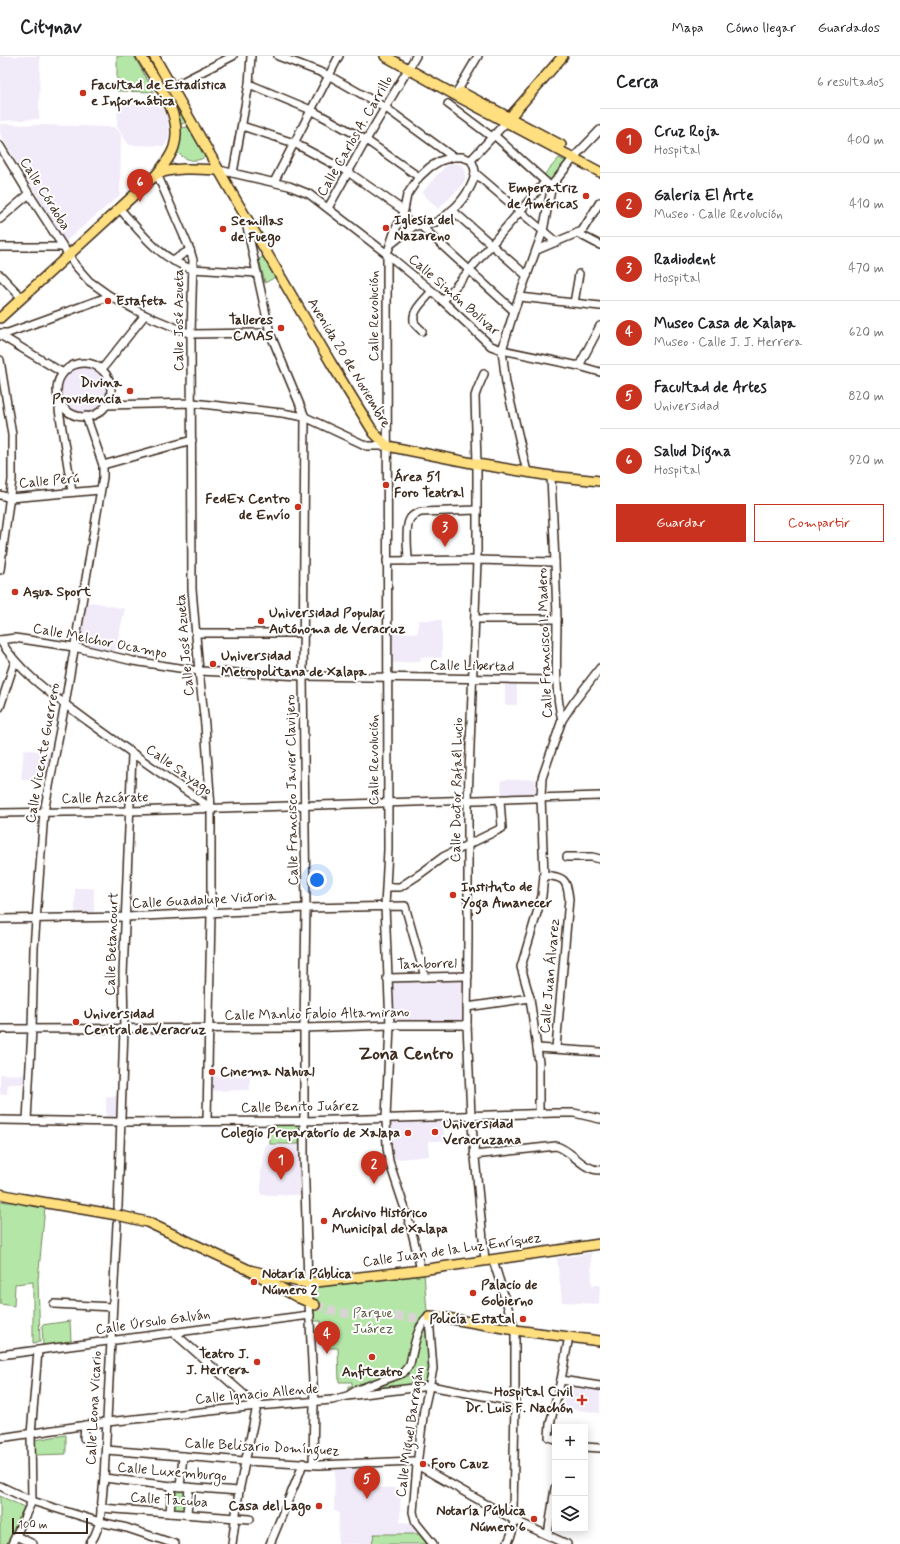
<!DOCTYPE html>
<html lang="es">
<head>
<meta charset="utf-8">
<style>
	:root { --surface:#fff; --page:#f6f6f6; --text:#202124; --muted:#757577; --line:#e0e0e0; --accent:#c8321e }
	body { margin:0; font-family:Mynerve,sans-serif; background:var(--page); color:var(--text) }
	.controls { position:absolute; right:12px; bottom:12px; display:grid; overflow:hidden; border-radius:0px; box-shadow:0 2px 10px #0003 }
	.controls button { width:36px; height:36px; display:grid; place-items:center; padding:0; border:0; border-bottom:1px solid var(--line); background:var(--surface); color:var(--text); font:20px sans-serif }
	.scale { position:absolute; left:12px; bottom:10px; width:76px; box-sizing:border-box; padding-left:4px; border:2px solid #3b2a1e; border-top:0; font-size:11px; line-height:14px; white-space:nowrap; color:#3b2a1e; -webkit-text-stroke:3px #fff; paint-order:stroke }
	.you { position:absolute; left:317px; top:824px; width:14px; height:14px; margin:-10px; border:3px solid #fff; border-radius:50%; background:#1a73e8; box-shadow:0 0 0 6px #1a73e833 }
	.badge { display:grid; place-items:center; width:26px; height:26px; border-radius:50%; background:var(--accent); color:#fff; font-size:13px; font-weight:700 }
	.pin { position:absolute; translate:-50% -33px; filter:drop-shadow(0 1px 2px #0008) }
	.pin::after { content:''; position:absolute; top:21px; width:14px; height:12px; background:inherit; clip-path:polygon(0 0,100% 0,50% 100%) }
	.list { margin:0; padding:0; list-style:none }
	h2 { display:flex; justify-content:space-between; align-items:center; height:52px; margin:0; padding:0 16px; font-size:17px }
	h2 small { font-size:13px; font-weight:400; color:var(--muted) }
	.list li { display:grid; grid-template-columns:26px 1fr auto; gap:12px; align-items:center; box-sizing:border-box; height:64px; padding:0 16px; border-top:1px solid var(--line) }
	.list b { display:block; font-size:15px; white-space:nowrap }
	.list p { margin:0; font-size:13px; white-space:nowrap; color:var(--muted) }
	.list em { font-size:13px; font-style:normal; color:var(--muted) }
	.actions { display:flex; gap:8px; padding:12px 16px }
	.actions a { flex:1; padding:9px 0; border:1px solid var(--accent); border-radius:0px; text-align:center; font-size:14px; color:var(--accent) }
	.actions .main { background:var(--accent); color:#fff }
	.icon { flex:none; width:22px; height:22px; fill:none; stroke:currentColor; stroke-width:2; stroke-linecap:round; stroke-linejoin:round }
	.map { position:relative; flex:none; width:600px; height:1488px; overflow:hidden }
	header { display:flex; align-items:center; gap:24px; box-sizing:border-box; height:56px; padding:0 20px; background:var(--surface); border-bottom:1px solid var(--line) }
	header strong { font-size:19px }
	nav { display:flex; gap:22px; margin-inline-start:auto; font-size:14px }
	main { display:flex }
	aside { flex:1; background:var(--surface) }
	.map>svg:first-child { display:block }
	.built { fill:#f1ebf9 }
	.green { fill:#b4e7a7; stroke:#788862 }
	.lines { fill:none; stroke-linecap:round; stroke-linejoin:round }
	.major-tunnel { stroke:#d8d4d2; stroke-width:9; stroke-dasharray:9 4.5; stroke-linecap:butt }
	.minor-casing { stroke:#3b2a1e; stroke-width:10 }
	.major-casing { stroke:#3b2a1e; stroke-width:12 }
	.minor { stroke:#fff; stroke-width:7 }
	.major { stroke:#ffdf80; stroke-width:9 }
	.poi-dot { fill:#c8321e; stroke:#fff; stroke-width:1.5 }
	.labels { text-anchor:middle; dominant-baseline:central; stroke-width:4; stroke-linejoin:round; paint-order:stroke }
	.poi-label { font-size:14px; font-weight:bold; fill:#3b2a1e; stroke:#fff; text-anchor:start }
	.street-label { font-size:14px; fill:#3b2a1e; stroke:#fff }
	.park-label { font-size:14px; fill:#595940; stroke:#fff }
	.district-label { font-size:18px; font-weight:bold; fill:#3b2a1e; stroke:#fff }
</style>
</head>
<body>
<header>
<strong>Citynav</strong>
<nav><a>Mapa</a><a>Cómo llegar</a><a>Guardados</a></nav>
</header>
<main>
<div class="map">
<svg width="600" height="1488" viewBox="0 0 600 1488">
	<rect width="100%" height="100%" fill="#fff"/>
	<filter id="ink" filterUnits="userSpaceOnUse"><feTurbulence type="fractalNoise" baseFrequency=".025" numOctaves="2"/><feDisplacementMap in="SourceGraphic" scale="8" xChannelSelector="R" yChannelSelector="G"/><feConvolveMatrix kernelMatrix="1 2 1 2 8 2 1 2 1" color-interpolation-filters="sRGB"/></filter>
	<g filter="url(#ink)">
		<g class="built">
			<path d="M0 0H40L39 63 0 65Z"/>
			<path d="M118 44H161L167 60 169 80 165 90 129 89 117 71Z"/>
			<path d="M0 68 115 71 121 78 120 139 65 186 0 78Z"/>
			<path d="M457 107 463 110 466 116 465 124 459 133 438 153 422 137 437 119 447 109Z"/>
			<circle cx="84" cy="333" r="25"/>
			<path d="M92 546 125 553 115 595 76 590 83 548Z"/>
			<path d="M418 564H442V602L421 601 420 606 390 607 391 576 418 577Z"/>
			<rect x="505" y="627" width="12" height="22"/>
			<path d="M24 693 51 697 46 725 21 723Z"/>
			<path d="M535 723 536 739 502 740 501 724Z"/>
			<path d="M75 832H94V860L75 861Z"/>
			<path d="M464 923 463 965 393 964 392 925Z"/>
			<path d="M0 1018 29 1019 28 1028H8L7 1038H0Z"/>
			<path d="M211 1020H250V1034L211 1035Z"/>
			<path d="M106 1040H119V1064L106 1063Z"/>
			<path d="M443 1063 445 1085H428L429 1100 391 1104 389 1065Z"/>
			<path d="M265 1088H299L300 1139H261V1116Z"/>
			<path d="M591 1197 592 1229H600L599 1248 562 1246 557 1202Z"/>
			<path d="M566 1331 600 1335V1357L563 1352Z"/>
			<path d="M359 1409 358 1431 401 1432 400 1466 410 1467 419 1478H374L372 1488H338L339 1456 334 1455 335 1410Z"/>
		</g>
		<g class="green">
			<path d="M117 0H134L154 36 117 35Z"/>
			<path d="M144 0H151L189 65 177 70Z"/>
			<path d="M184 71 191 72 205 96V101C194 108 183 103 175 94L179 75Z"/>
			<path d="M559 102 567 106 552 126 543 120Z"/>
			<path d="M265 200 277 220 265 227 259 203Z"/>
			<rect x="270" y="1069" width="29" height="19"/>
			<path d="M0 1145 45 1151 38 1224 40 1286 33 1287V1226L15 1228 14 1250 0 1248Z"/>
			<path d="M424 1217 427 1256 416 1268V1279L410 1303 400 1317 348 1335V1330H352V1326H339L338 1292H323L321 1265H314L312 1229Z"/>
			<path d="M70 1265 71 1285 43 1290 42 1269Z"/>
			<path d="M426 1266 429 1327 364 1338 358 1334 406 1315 421 1273Z"/>
			<path d="M66 1379V1398L34 1399V1384Z"/>
			<path d="M173 1431 188 1432 186 1457 171 1456Z"/>
			<path d="M0 1440 24 1451 7 1488H0Z"/>
			<path d="M374 1478H419L427 1488H372Z"/>
		</g>
		<g class="lines">
			<path class="major-tunnel" d="M315 1249 340 1257 422 1262"/>
			<defs>
				<g id="minor">
					<path d="M278 0 328 19 386 52 453 101"/>
					<path d="M249 28 311 54 366 84 419 121"/>
					<path d="M172 31 233 0"/>
					<path d="M455 39 478 0"/>
					<path d="M448 48 492 81"/>
					<path d="M242 70 294 87 348 116 403 154"/>
					<path d="M494 79 547 127"/>
					<path d="M0 90 29 138 75 209 89 225 110 240 145 259 191 278 270 277"/>
					<path d="M471 104 509 63"/>
					<path d="M219 114 289 130 309 138 387 198 432 235 491 290 502 294 579 310 600 316"/>
					<path d="M233 117 249 28 251 0"/>
					<path d="M475 117 556 186"/>
					<path d="M157 118 190 194 193 204 191 278 192 533 199 615 205 669 211 752V857L207 1065"/>
					<path d="M274 126 339 0"/>
					<path d="M328 152 366 84 416 0"/>
					<path d="M120 153C141 177 160 203 192 213L257 217"/>
					<path d="M452 154 527 220"/>
					<path d="M403 159C405 163 408 167 414 169 436 178 474 138 475 116 475 112 473 108 471 104L462 101H453L440 105 430 111 419 121 407 139 403 159 395 174 387 198 388 794 385 850 390 969 386 1062 387 1091 389 1105 410 1168 421 1214"/>
					<path d="M245 162 270 277 305 361 303 620 306 852 304 972V1099L308 1227 314 1346 313 1408"/>
					<path d="M0 163 29 138"/>
					<path d="M421 170 514 255"/>
					<path d="M577 177 600 189"/>
					<path d="M391 188 414 170"/>
					<path d="M0 191H64"/>
					<path d="M537 194 582 175 600 146"/>
					<path d="M174 205 180 200 190 194"/>
					<path d="M0 219 22 242"/>
					<path d="M520 241 600 250"/>
					<path d="M443 245 545 126"/>
					<path d="M574 247 579 218"/>
					<path d="M422 275C420 273 417 270 415 268 409 256 426 243 432 235"/>
					<path d="M0 277H8L110 240"/>
					<path d="M0 279 63 317"/>
					<path d="M0 304 12 379V424L0 514"/>
					<circle cx="84" cy="334" r="27"/>
					<path d="M579 310 600 270"/>
					<path d="M102 313 145 259"/>
					<path d="M484 318 477 334 475 340 477 408V504L468 744V883L467 969 471 1060 485 1204"/>
					<path d="M60 347 59 354 72 436"/>
					<path d="M106 349 193 347 282 357 305 361 367 390H387"/>
					<path d="M103 409 192 384"/>
					<path d="M527 416 506 327 502 294 514 255 543 175 552 129 577 98 600 74"/>
					<path d="M551 420C553 468 556 516 557 564 557 597 554 632 562 664"/>
					<path d="M0 439 10 442 100 434"/>
					<path d="M387 505 477 504 555 506"/>
					<path d="M408 505C408 494 405 475 409 465 411 459 416 458 421 456L477 454"/>
					<path d="M475 563H557"/>
					<path d="M196 577H305"/>
					<path d="M0 584 15 582 74 591 133 605 199 615 303 620 557 624"/>
					<path d="M0 584C22 620 56 641 89 666 129 695 170 724 211 752"/>
					<path d="M0 651 15 605"/>
					<path d="M0 757 130 755 600 740"/>
					<path d="M567 801H592L600 803"/>
					<path d="M544 819C564 821 567 823 569 843L556 992"/>
					<path d="M387 831H400L420 818 443 801 502 772 500 744"/>
					<path d="M0 863 126 861 306 852 405 850 425 921"/>
					<path d="M387 922 468 920"/>
					<path d="M467 951 530 942"/>
					<path d="M0 973 304 972 390 969H467"/>
					<path d="M537 992 600 996"/>
					<path d="M539 1058V1007L537 992 530 942 521 911 542 840 544 819 541 741 542 722 562 664 574 646 600 612"/>
					<path d="M0 1064 121 1066 304 1065 554 1057H574L600 1063"/>
					<path d="M27 1064 32 973 34 892 44 756 65 648 103 421V409L86 360"/>
					<path d="M474 1099 556 1090C572 1094 582 1114 600 1114"/>
					<path d="M118 1151 124 972 123 919 132 698"/>
					<path d="M493 1204 515 1274V1346L513 1456C514 1470 514 1475 507 1488"/>
					<path d="M54 1248 112 1251"/>
					<path d="M429 1261 433 1313 424 1353 417 1409 413 1456 416 1467 433 1488"/>
					<path d="M173 1276 257 1350 239 1435 232 1488"/>
					<path d="M0 1299 310 1259"/>
					<path d="M561 1324 600 1330"/>
					<path d="M349 1339 357 1334 403 1317 410 1308C413 1295 417 1268 429 1261"/>
					<path d="M0 1382 107 1366 257 1350 332 1344 347 1340 430 1330 515 1346"/>
					<path d="M84 1382 85 1369"/>
					<path d="M555 1383 549 1381 550 1368 561 1324 569 1280"/>
					<path d="M585 1391 600 1392"/>
					<path d="M106 1394 244 1405 319 1409 413 1405 417 1409 514 1464 567 1488"/>
					<path d="M104 1422 172 1430 239 1435"/>
					<path d="M0 1430 32 1445 100 1466 127 1472 175 1488"/>
					<path d="M180 1431 183 1400"/>
					<path d="M101 1452 250 1463"/>
					<path d="M170 1457 172 1430"/>
					<path d="M187 1458 189 1431"/>
					<path d="M548 1479 555 1432"/>
					<path d="M16 1480 33 1488"/>
					<path d="M12 1488 32 1445 31 1378 38 1295"/>
					<path d="M90 1488 95 1479 100 1466 104 1422 117 1168"/>
					<path d="M270 1488 300 1416 303 1407"/>
				</g>
				<g id="major">
					<path d="M154 0 229 132 331 307 374 377 387 390 477 408 551 420 600 425"/>
					<path d="M385 0 455 39 600 116"/>
					<path d="M461 36 561 89"/>
					<path d="M510 61 563 0"/>
					<path d="M157 118C177 111 198 113 219 114"/>
					<path d="M0 262 157 118C163 110 171 101 174 91 184 59 156 26 141 0"/>
					<path d="M0 1138 24 1143 117 1159 147 1166 249 1214 299 1242 315 1249"/>
					<path d="M249 1214 300 1226 308 1227 421 1214 600 1188"/>
					<path d="M429 1261 447 1262 515 1274 600 1285"/>
				</g>
			</defs>
			<use href="#minor" class="minor-casing"/>
			<use href="#major" class="major-casing"/>
			<use href="#minor" class="minor"/>
			<use href="#major" class="major"/>
		</g>
	</g>
	<g class="poi-dot">
		<circle cx="83" cy="37" r="4"/>
		<circle cx="586" cy="140" r="4"/>
		<circle cx="386" cy="172" r="4"/>
		<circle cx="223" cy="173" r="4"/>
		<circle cx="108" cy="245" r="4"/>
		<circle cx="281" cy="272" r="4"/>
		<circle cx="130" cy="335" r="4"/>
		<circle cx="386" cy="429" r="4"/>
		<circle cx="298" cy="451" r="4"/>
		<circle cx="15" cy="536" r="4"/>
		<circle cx="261" cy="565" r="4"/>
		<circle cx="213" cy="608" r="4"/>
		<circle cx="453" cy="839" r="4"/>
		<circle cx="76" cy="966" r="4"/>
		<circle cx="212" cy="1016" r="4"/>
		<circle cx="435" cy="1076" r="4"/>
		<circle cx="408" cy="1077" r="4"/>
		<circle cx="324" cy="1165" r="4"/>
		<circle cx="254" cy="1226" r="4"/>
		<circle cx="473" cy="1237" r="4"/>
		<circle cx="523" cy="1263" r="4"/>
		<circle cx="372" cy="1301" r="4"/>
		<circle cx="257" cy="1306" r="4"/>
		<path d="M580 1338h4v4h4v4h-4v4h-4v-4h-4v-4h4z"/>
		<circle cx="423" cy="1408" r="4"/>
		<circle cx="319" cy="1450" r="4"/>
		<circle cx="534" cy="1463" r="4"/>
	</g>
	<g class="labels">
		<g class="poi-label">
			<text x="91" y="29">Facultad de Estadística<tspan x="91" dy="16">e Informática</tspan></text>
			<text x="578" y="132" text-anchor="end">Emperatriz<tspan x="578" dy="16">de Américas</tspan></text>
			<text x="394" y="164">Iglesia del<tspan x="394" dy="16">Nazareno</tspan></text>
			<text x="231" y="165">Semillas<tspan x="231" dy="16">de Fuego</tspan></text>
			<text x="116" y="245">Estafeta</text>
			<text x="273" y="264" text-anchor="end">Talleres<tspan x="273" dy="16">CMAS</tspan></text>
			<text x="122" y="327" text-anchor="end">Divina<tspan x="122" dy="16">Providencia</tspan></text>
			<text x="394" y="421">Área 51<tspan x="394" dy="16">Foro Teatral</tspan></text>
			<text x="290" y="443" text-anchor="end">FedEx Centro<tspan x="290" dy="16">de Envío</tspan></text>
			<text x="23" y="536">Aqua Sport</text>
			<text x="269" y="557">Universidad Popular<tspan x="269" dy="16">Autónoma de Veracruz</tspan></text>
			<text x="221" y="600">Universidad<tspan x="221" dy="16">Metropolitana de Xalapa</tspan></text>
			<text x="461" y="831">Instituto de<tspan x="461" dy="16">Yoga Amanecer</tspan></text>
			<text x="84" y="958">Universidad<tspan x="84" dy="16">Central de Veracruz</tspan></text>
			<text x="220" y="1016">Cinema Nahual</text>
			<text x="443" y="1068">Universidad<tspan x="443" dy="16">Veracruzana</tspan></text>
			<text x="400" y="1077" text-anchor="end">Colegio Preparatorio de Xalapa</text>
			<text x="332" y="1157">Archivo Histórico<tspan x="332" dy="16">Municipal de Xalapa</tspan></text>
			<text x="262" y="1218">Notaría Pública<tspan x="262" dy="16">Número 2</tspan></text>
			<text x="481" y="1229">Palacio de<tspan x="481" dy="16">Gobierno</tspan></text>
			<text x="515" y="1263" text-anchor="end">Policía Estatal</text>
			<text x="249" y="1298" text-anchor="end">Teatro J.<tspan x="249" dy="16">J. Herrera</tspan></text>
			<text x="372" y="1316" text-anchor="middle">Anfiteatro</text>
			<text x="573" y="1336" text-anchor="end">Hospital Civil<tspan x="573" dy="16">Dr. Luis F. Nachón</tspan></text>
			<text x="431" y="1408">Foro Cauz</text>
			<text x="311" y="1450" text-anchor="end">Casa del Lago</text>
			<text x="526" y="1455" text-anchor="end">Notaría Pública<tspan x="526" dy="16">Número 6</tspan></text>
		</g>
		<g class="street-label">
			<text transform="translate(355 80) rotate(-60)">Calle Carlos A. Carrillo</text>
			<text transform="translate(45 138) rotate(58)">Calle Córdoba</text>
			<text transform="translate(454 239) rotate(41)">Calle Simón Bolívar</text>
			<text transform="translate(374 260) rotate(-90)">Calle Revolución</text>
			<text transform="translate(179 264) rotate(-90)">Calle José Azueta</text>
			<text transform="translate(349 307) rotate(59)">Avenida 20 de Noviembre</text>
			<text transform="translate(49 425) rotate(-5)">Calle Perú</text>
			<text transform="translate(100 585) rotate(11)">Calle Melchor Ocampo</text>
			<text transform="translate(545 587) rotate(-92)">Calle Francisco I. Madero</text>
			<text transform="translate(185 589) rotate(-95)">Calle José Azueta</text>
			<text transform="translate(472 610) rotate(1)">Calle Libertad</text>
			<text transform="translate(43 697) rotate(-80)">Calle Vicente Guerrero</text>
			<text transform="translate(374 704) rotate(-90)">Calle Revolución</text>
			<text transform="translate(179 714) rotate(35)">Calle Sayago</text>
			<text transform="translate(292 734) rotate(-91)">Calle Francisco Javier Clavijero</text>
			<text transform="translate(457 734) rotate(-89)">Calle Doctor Rafaél Lucio</text>
			<text transform="translate(105 742) rotate(-1)">Calle Azcárate</text>
			<text transform="translate(204 844) rotate(-3)">Calle Guadalupe Victoria</text>
			<text transform="translate(112 888) rotate(-88)">Calle Betancourt</text>
			<text transform="translate(427 908) rotate(-1)">Tamborrel</text>
			<text transform="translate(550 920) rotate(-85)">Calle Juan Álvarez</text>
			<text transform="translate(317 958) rotate(-1)">Calle Manlio Fabio Altamirano</text>
			<text transform="translate(300 1051) rotate(-1)">Calle Benito Juárez</text>
			<text transform="translate(452 1194) rotate(-8)">Calle Juan de la Luz Enríquez</text>
			<text transform="translate(153 1266) rotate(-8)">Calle Úrsulo Galván</text>
			<text transform="translate(257 1338) rotate(-5)">Calle Ignacio Allende</text>
			<text transform="translate(94 1352) rotate(-87)">Calle Leona Vicario</text>
			<text transform="translate(410 1376) rotate(-82)">Calle Miguel Barragán</text>
			<text transform="translate(262 1391) rotate(3)">Calle Belisario Domínguez</text>
			<text transform="translate(172 1416) rotate(5)">Calle Luxemburgo</text>
			<text transform="translate(169 1444) rotate(4)">Calle Tacuba</text>
		</g>
		<g class="park-label">
			<text x="373" y="1257">Parque<tspan x="373" dy="16">Juárez</tspan></text>
		</g>
		<g class="district-label">
			<text x="406" y="998">Zona Centro</text>
		</g>
	</g>
</svg>
<div class="controls">
<button>+</button>
<button>−</button>
<button><svg class="icon" aria-label="layers" viewBox="0 0 24 24"><path d="M12 4l9 5-9 5-9-5zM3 14l9 5 9-5"/></svg></button>
</div>
<div class="scale">100 m</div>
<div class="you"></div>
<div class="pin badge" style="left:281px;top:1124px">1</div>
<div class="pin badge" style="left:374px;top:1128px">2</div>
<div class="pin badge" style="left:445px;top:491px">3</div>
<div class="pin badge" style="left:327px;top:1298px">4</div>
<div class="pin badge" style="left:367px;top:1443px">5</div>
<div class="pin badge" style="left:140px;top:146px">6</div>
</div>
<aside>
<h2>Cerca<small>6 resultados</small></h2>
<ul class="list">
<li><span class="badge">1</span><div><b>Cruz Roja</b><p>Hospital</p></div><em>400 m</em></li>
<li><span class="badge">2</span><div><b>Galeria El Arte</b><p>Museo · Calle Revolución</p></div><em>410 m</em></li>
<li><span class="badge">3</span><div><b>Radiodent</b><p>Hospital</p></div><em>470 m</em></li>
<li><span class="badge">4</span><div><b>Museo Casa de Xalapa</b><p>Museo · Calle J. J. Herrera</p></div><em>620 m</em></li>
<li><span class="badge">5</span><div><b>Facultad de Artes</b><p>Universidad</p></div><em>820 m</em></li>
<li><span class="badge">6</span><div><b>Salud Digna</b><p>Hospital</p></div><em>920 m</em></li>
</ul>
<div class="actions"><a class="main">Guardar</a><a>Compartir</a></div>
</aside>
</main>
</body>
</html>
